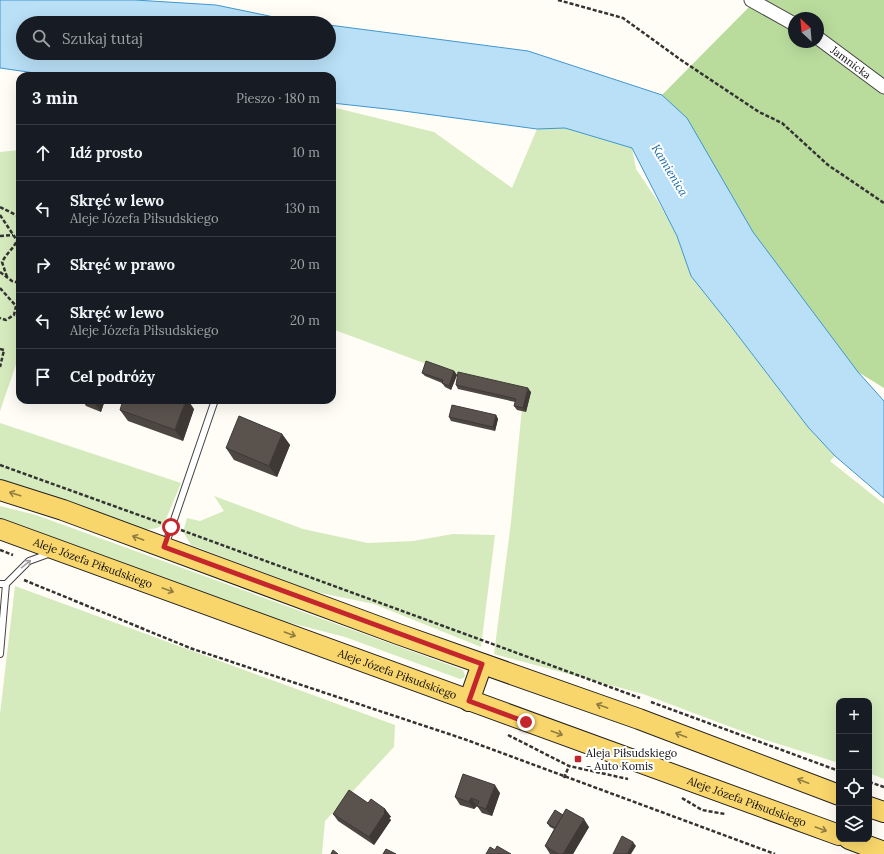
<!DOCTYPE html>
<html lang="pl">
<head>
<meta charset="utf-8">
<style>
	:root { --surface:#171b24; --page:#242831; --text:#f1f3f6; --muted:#9ea1a6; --line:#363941 }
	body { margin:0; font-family:Lora,serif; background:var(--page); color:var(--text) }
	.controls { position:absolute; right:12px; bottom:12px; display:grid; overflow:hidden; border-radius:8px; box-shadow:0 4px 16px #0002 }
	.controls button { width:36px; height:36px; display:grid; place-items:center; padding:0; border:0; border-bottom:1px solid var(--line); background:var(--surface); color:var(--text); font:20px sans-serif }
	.compass { position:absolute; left:788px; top:12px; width:36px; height:36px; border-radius:50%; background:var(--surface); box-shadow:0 4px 16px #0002; rotate:334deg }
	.stop { position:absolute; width:12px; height:12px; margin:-9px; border:3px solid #c4262e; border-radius:50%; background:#fff }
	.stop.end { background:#c4262e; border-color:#fff; box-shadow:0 1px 4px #0008 }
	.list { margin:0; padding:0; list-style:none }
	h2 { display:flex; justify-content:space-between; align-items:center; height:52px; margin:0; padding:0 16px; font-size:17px }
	h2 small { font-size:13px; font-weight:400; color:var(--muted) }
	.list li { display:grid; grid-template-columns:26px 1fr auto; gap:12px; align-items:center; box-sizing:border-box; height:56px; padding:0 16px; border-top:1px solid var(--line) }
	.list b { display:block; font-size:15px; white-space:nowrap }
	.list p { margin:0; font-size:13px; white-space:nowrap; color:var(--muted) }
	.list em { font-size:13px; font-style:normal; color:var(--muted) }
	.icon { flex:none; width:22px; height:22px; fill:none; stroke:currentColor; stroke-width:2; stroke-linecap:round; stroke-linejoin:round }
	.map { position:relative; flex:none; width:884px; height:854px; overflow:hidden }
	.search { position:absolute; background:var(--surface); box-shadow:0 4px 16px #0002; left:16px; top:16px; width:320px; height:44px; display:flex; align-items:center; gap:10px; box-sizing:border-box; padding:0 14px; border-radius:22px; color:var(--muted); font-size:15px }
	.panel { position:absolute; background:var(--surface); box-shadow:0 4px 16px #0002; left:16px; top:72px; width:320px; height:332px; border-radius:12px }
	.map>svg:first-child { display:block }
	.green { fill:#d5ebbd }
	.forest { fill:#b9dc9c; fill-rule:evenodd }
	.water { fill:#b9e0f7; stroke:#3f96cf }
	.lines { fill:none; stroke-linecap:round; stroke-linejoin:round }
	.service-casing { stroke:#444; stroke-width:8 }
	.minor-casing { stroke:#444; stroke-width:15 }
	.primary-casing { stroke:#222; stroke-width:22 }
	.path { stroke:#333; stroke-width:2.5; stroke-dasharray:4 2; stroke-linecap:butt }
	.service { stroke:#fff; stroke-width:6 }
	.minor { stroke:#fff; stroke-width:13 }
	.primary { stroke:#f9d66b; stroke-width:20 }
	.wall { fill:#4d4742 }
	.shaded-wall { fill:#3f3936 }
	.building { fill:#5a524d; stroke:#3f3936 }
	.oneway { stroke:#917d42 }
	.oneway2 { stroke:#a0a0a0 }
	.route { stroke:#c4262e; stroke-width:5 }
	.poi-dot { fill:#c4262e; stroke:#fff; stroke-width:1.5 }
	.labels { text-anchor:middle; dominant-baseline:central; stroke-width:4; stroke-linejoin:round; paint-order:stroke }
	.street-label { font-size:11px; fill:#111; stroke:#fff }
	.poi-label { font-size:11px; fill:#111; stroke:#fff; text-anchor:start }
	.water-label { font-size:12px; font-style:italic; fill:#1768a6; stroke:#fff }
</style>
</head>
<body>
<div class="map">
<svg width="884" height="854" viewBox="0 0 884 854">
	<rect width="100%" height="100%" fill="#fffdf5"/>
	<g class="green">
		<path d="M332 107 434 132 512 188 537 129 565 128 632 148 636 169 659 203 677 236 691 276 730 325 808 427 835 456 830 461 884 504V779L869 773V701H839V763L760 738 643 694 494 654 511 522 524 387 448 372 332 329Z"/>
		<path d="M20 150V353L0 411V152Z"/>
		<path d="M0 423 181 483 164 524 157 528 146 530 0 479Z"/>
		<path d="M214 496 303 529 368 543 413 541 453 534 495 535 481 647 374 604 316 592 191 545 183 532 187 518 200 521 224 511Z"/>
		<path d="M0 506 36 515 463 670 465 675 464 678 460 679 345 637 271 618 0 520Z"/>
		<path d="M15 586 395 725 394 747 325 821 322 854H0V714Z"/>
	</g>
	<path class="forest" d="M756 0H884V388L858 372 796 291 753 232 662 95ZM794 18H818V42H794Z"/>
	<path class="water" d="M0 0H135L216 5 274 17 316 23H23V53H329V25L528 51 662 95 687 118 753 232 858 372 884 401V498L835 456 808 427 730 325 691 276 677 236 632 148 565 128 537 129 396 110 332 103V76H56L0 68Z"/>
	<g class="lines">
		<defs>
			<g id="service">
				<path d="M165 546 215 400"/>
				<path d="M0 584H6L29 561 51 553"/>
				<path d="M0 654 6 584"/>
			</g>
			<g id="minor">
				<path d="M751 0 794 24"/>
				<path id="s1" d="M818 38 884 87"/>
			</g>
			<g id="primary">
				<path d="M0 490 63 510 398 634 639 719 839 795"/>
				<path id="s2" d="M0 529 839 835"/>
				<path d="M469 701 482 664"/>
				<path d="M869 807 884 812"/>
				<path d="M849 839 884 852"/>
			</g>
		</defs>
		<use href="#service" class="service-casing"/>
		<use href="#minor" class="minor-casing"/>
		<use href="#primary" class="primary-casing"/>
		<g class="path">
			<path d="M558 0 623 18 681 60 759 112 782 123 828 165 884 203"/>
			<path d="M0 207 20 217"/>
			<path d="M0 215 20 245"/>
			<path d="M0 236 13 235"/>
			<path d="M0 272 12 281 20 283"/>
			<path d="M7 277 2 262C6 254 13 249 17 241L20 242"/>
			<path d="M0 288 16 306 14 315 6 320 0 318"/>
			<path d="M0 349 4 350 0 367"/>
			<path d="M0 465 161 523"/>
			<path d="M181 530 640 698"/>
			<path d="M0 550 13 555"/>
			<path d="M24 580 190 648 464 739 775 854"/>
			<path d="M651 702 839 771"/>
			<path d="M508 735 569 766 628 779"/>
			<path d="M564 778 569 766"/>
			<path d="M869 782 884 787"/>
			<path d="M682 798 702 810 725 814"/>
		</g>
		<use href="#service" class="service"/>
		<use href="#minor" class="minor"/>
		<use href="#primary" class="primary"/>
	</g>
	<g class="wall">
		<path d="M454 371 457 375 451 390 445 387 442 383 425 376 422 373Z"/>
		<path d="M456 385 531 392 526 412 517 410 514 406 515 402 458 389Z"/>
		<path d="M82 400H105L101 412 86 406Z"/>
		<path d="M194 409 183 441 128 421 120 410Z"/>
		<path d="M496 415 498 419 495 431 451 421 449 417Z"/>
		<path d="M282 434 290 445 277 477 234 460 226 448Z"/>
		<path d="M500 793 492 816 482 813 477 806 474 809 460 805 455 797Z"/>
		<path d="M368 803 385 809 391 817 389 818 391 820 374 845 338 821 333 814Z"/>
		<path d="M563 815 589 827 573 854H550L545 846 554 829 550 827 547 823Z"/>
	</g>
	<g class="shaded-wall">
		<path d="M454 371 457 375 451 390 449 386Z"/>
		<path d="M528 388 531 392 526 412 523 408Z"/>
		<path d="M97 400H105L101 412 95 404Z"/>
		<path d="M186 400H188L194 409 183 441 175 430Z"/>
		<path d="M496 415 498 419 495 431 493 427Z"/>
		<path d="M282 434 290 445 277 477 269 466Z"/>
		<path d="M495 785 500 793 492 816 486 809Z"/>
		<path d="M471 798 477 806 474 809 469 802Z"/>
		<path d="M385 809 391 817 389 818 391 820 374 845 369 837Z"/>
		<path d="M584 819 589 827 573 854H563Z"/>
		<path d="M633 842 636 846 631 854H627Z"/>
	</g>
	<g class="building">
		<path d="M426 361 454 371 449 386 442 383 443 380 422 373Z"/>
		<path d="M458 372 528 388 523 408 514 406 516 399 456 385Z"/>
		<path d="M84 400H97L95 404Z"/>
		<path d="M123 400H186L175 430 120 410Z"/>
		<path d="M452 405 496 415 493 427 449 417Z"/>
		<path d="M239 416 282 434 269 466 226 448Z"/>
		<path d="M463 774 495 785 486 809 477 806 479 801 471 798 469 802 455 797Z"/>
		<path d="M349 790 368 803 371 799 385 809 384 812 385 813 369 837 333 814Z"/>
		<path d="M566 809 584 819 563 854H558L545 846Z"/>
		<path d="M555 810 563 815 555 828 547 823Z"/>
		<path d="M622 836 633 842 627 854H613Z"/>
		<path d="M497 846 511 854H486L490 847 495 850Z"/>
		<path d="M386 849 396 854H383Z"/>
		<path d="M333 850 338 854H331Z"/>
	</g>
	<defs><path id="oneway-shaft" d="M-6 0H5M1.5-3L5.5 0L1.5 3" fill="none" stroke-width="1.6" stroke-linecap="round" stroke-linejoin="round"/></defs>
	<g class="oneway">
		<use href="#oneway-shaft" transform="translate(15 494) rotate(-162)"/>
		<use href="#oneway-shaft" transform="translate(138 538) rotate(-160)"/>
		<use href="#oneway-shaft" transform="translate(168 590) rotate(20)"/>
		<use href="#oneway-shaft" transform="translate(290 634) rotate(20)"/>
		<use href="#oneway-shaft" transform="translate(602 706) rotate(-160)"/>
		<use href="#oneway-shaft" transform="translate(557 733) rotate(20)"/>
		<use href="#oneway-shaft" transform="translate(681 735) rotate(-159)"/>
		<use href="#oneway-shaft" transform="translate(803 781) rotate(-159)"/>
		<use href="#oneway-shaft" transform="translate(821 829) rotate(20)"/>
	</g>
	<use class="oneway2" href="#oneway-shaft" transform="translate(26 564) rotate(-39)"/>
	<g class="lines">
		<path class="route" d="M171 527 164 547 482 664 469 701 526 722"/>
	</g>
	<rect class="poi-dot" x="574" y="755" width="8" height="8" rx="2"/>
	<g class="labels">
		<g class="street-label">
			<text stroke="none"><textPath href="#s1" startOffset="41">Jamnicka</textPath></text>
			<text stroke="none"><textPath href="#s2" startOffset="99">Aleje Józefa Piłsudskiego</textPath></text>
			<text stroke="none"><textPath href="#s2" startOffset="423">Aleje Józefa Piłsudskiego</textPath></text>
			<text stroke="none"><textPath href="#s2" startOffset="795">Aleje Józefa Piłsudskiego</textPath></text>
		</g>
		<g class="poi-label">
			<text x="586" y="753">Aleja Piłsudskiego<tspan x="586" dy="13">- Auto Komis</tspan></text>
		</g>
		<g class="water-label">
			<text transform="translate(670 170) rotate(59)">Kamienica</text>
		</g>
	</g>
</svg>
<div class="controls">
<button>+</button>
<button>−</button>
<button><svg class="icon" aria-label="locate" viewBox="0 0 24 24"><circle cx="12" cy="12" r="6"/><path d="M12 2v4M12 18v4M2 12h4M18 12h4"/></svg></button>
<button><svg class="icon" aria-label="layers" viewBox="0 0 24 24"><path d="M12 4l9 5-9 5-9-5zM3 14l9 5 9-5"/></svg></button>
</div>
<svg class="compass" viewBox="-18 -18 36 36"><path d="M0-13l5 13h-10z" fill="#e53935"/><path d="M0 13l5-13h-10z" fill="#9ea1a6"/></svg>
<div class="stop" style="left:171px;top:527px"></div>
<div class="stop end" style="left:526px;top:722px"></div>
<div class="search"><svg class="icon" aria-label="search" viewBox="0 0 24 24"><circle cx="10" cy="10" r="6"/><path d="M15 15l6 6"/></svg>Szukaj tutaj</div>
<section class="panel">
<h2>3 min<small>Pieszo · 180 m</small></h2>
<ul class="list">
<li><svg class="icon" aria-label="ahead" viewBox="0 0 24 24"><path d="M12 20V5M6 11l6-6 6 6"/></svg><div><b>Idź prosto</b></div><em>10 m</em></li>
<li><svg class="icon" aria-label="left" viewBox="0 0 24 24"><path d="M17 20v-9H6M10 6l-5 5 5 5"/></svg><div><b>Skręć w lewo</b><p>Aleje Józefa Piłsudskiego</p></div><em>130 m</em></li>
<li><svg class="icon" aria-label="right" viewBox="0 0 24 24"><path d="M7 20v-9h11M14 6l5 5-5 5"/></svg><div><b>Skręć w prawo</b></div><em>20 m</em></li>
<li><svg class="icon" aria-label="left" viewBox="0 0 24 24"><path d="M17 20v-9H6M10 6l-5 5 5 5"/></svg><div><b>Skręć w lewo</b><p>Aleje Józefa Piłsudskiego</p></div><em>20 m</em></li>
<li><svg class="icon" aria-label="arrive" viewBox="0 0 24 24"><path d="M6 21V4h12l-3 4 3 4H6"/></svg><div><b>Cel podróży</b></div></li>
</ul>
</section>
</div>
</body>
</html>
